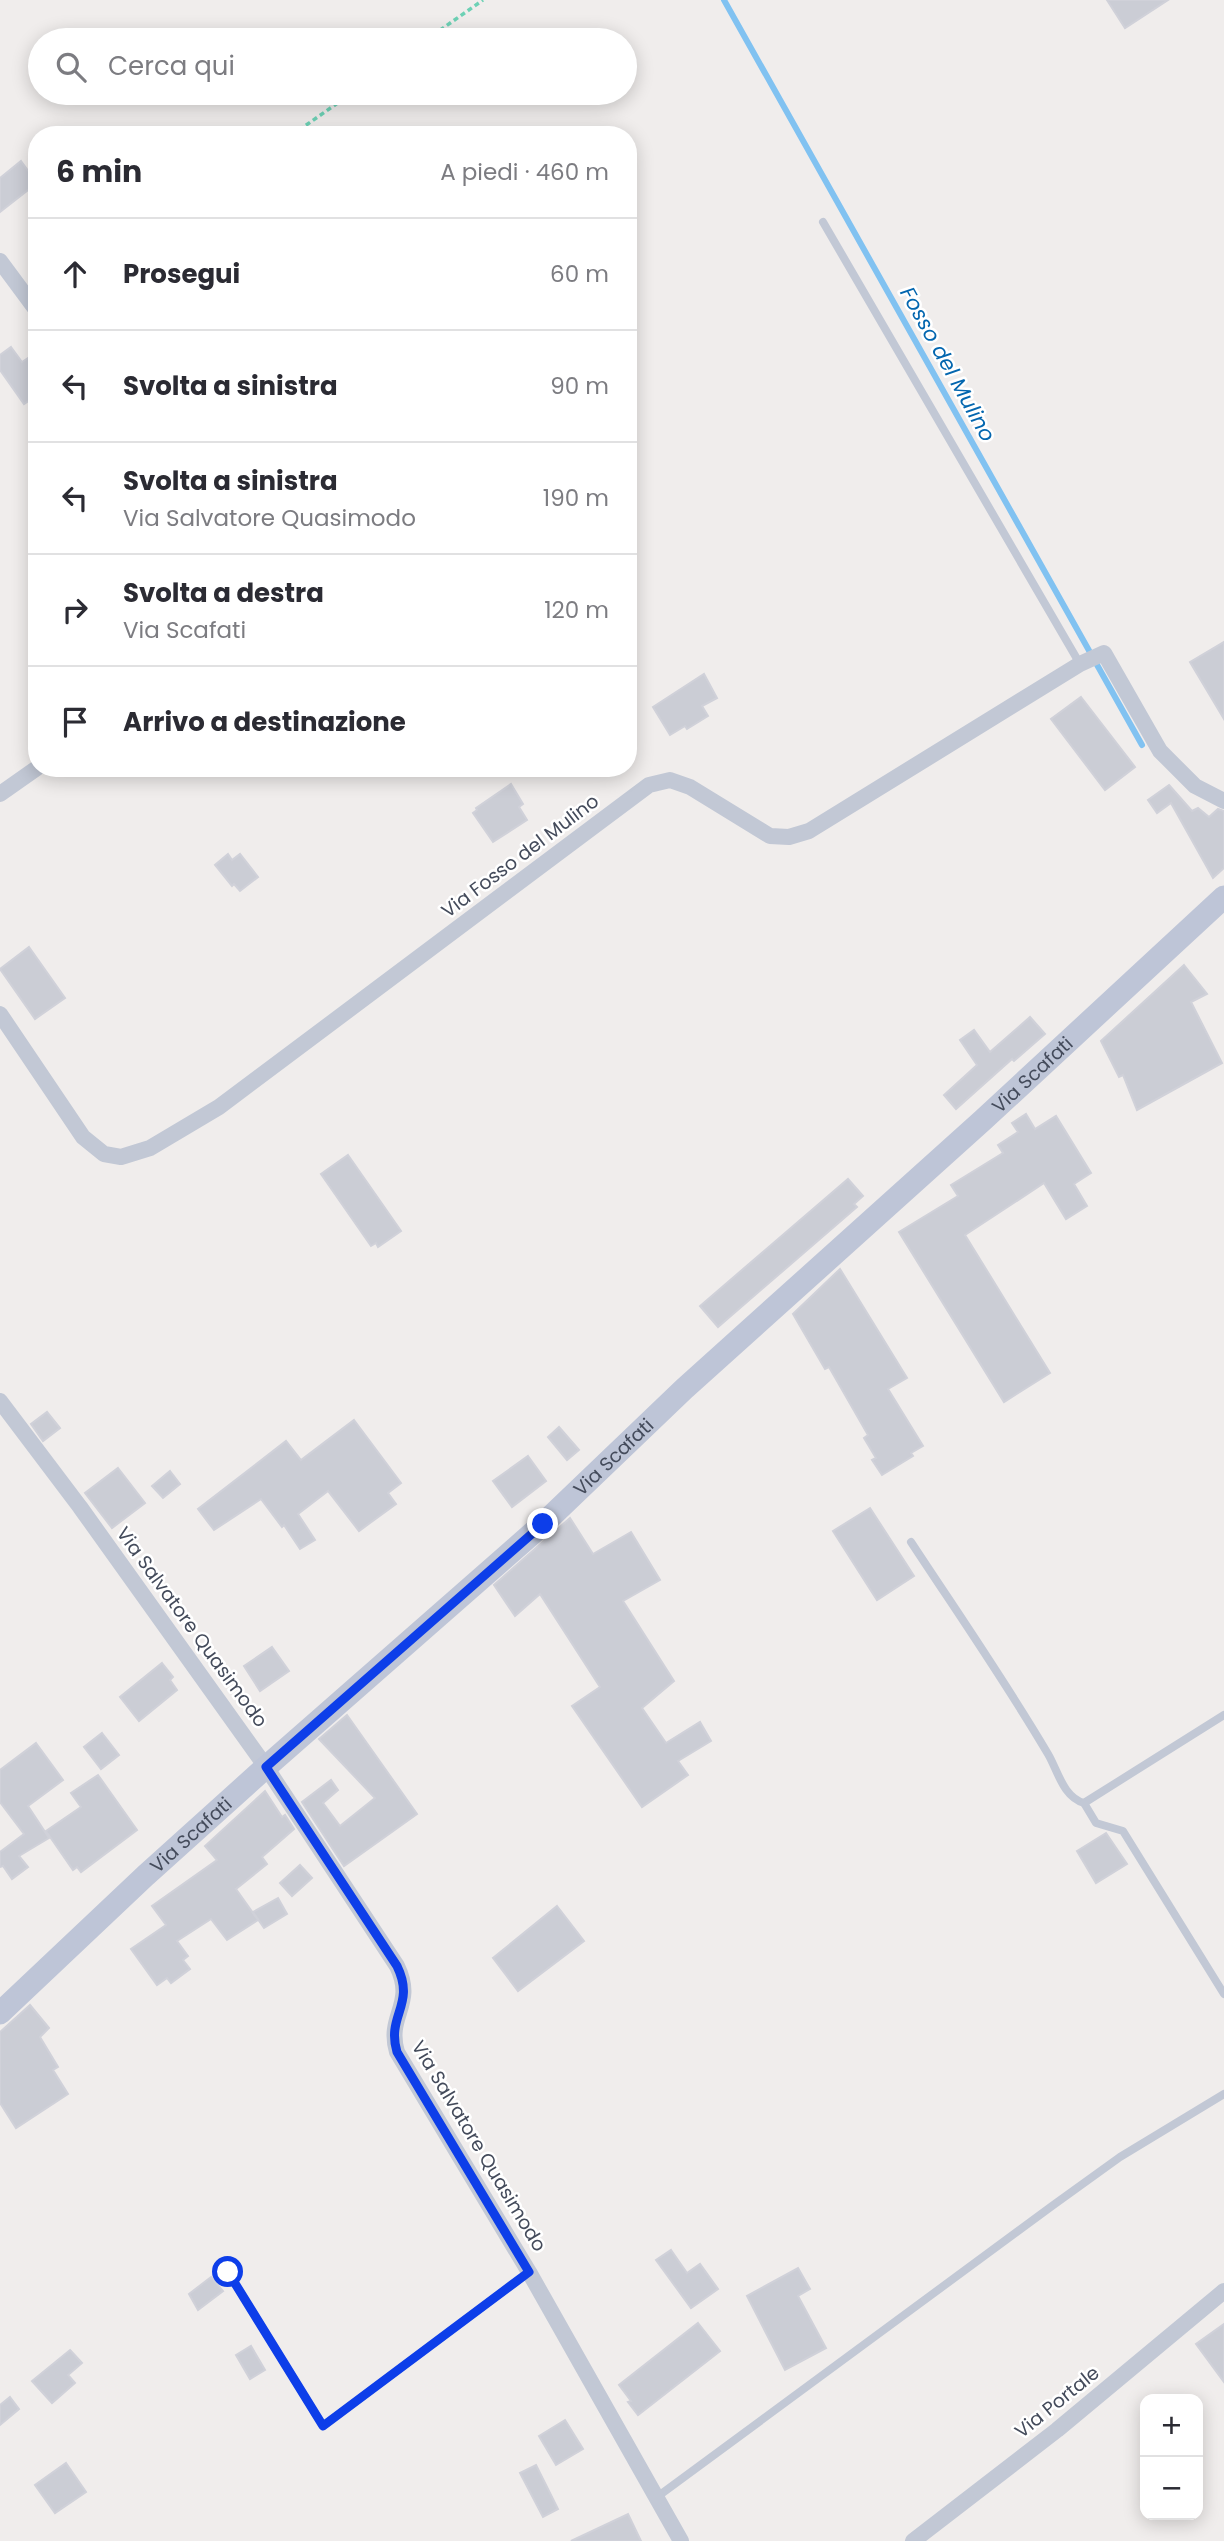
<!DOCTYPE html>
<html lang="it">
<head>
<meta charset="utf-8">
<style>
	:root { --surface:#fff; --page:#f2f2f3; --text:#2b2b33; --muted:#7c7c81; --line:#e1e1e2 }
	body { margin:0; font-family:Poppins,sans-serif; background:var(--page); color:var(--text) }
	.controls { position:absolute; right:21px; bottom:21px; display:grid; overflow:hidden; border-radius:14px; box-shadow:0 4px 18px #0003 }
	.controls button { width:63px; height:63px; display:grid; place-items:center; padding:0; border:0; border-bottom:2px solid var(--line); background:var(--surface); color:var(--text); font:35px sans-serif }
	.stop { position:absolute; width:21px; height:21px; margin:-16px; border:5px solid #0d3ee9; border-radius:50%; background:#fff }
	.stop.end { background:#0d3ee9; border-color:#fff; box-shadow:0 2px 7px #0008 }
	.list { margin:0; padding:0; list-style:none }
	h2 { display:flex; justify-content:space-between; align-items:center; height:91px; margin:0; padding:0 28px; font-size:30px }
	h2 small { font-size:23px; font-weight:400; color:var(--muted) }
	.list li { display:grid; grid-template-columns:46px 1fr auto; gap:21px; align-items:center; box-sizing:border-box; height:112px; padding:0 28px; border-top:2px solid var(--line) }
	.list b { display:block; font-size:26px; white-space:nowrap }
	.list p { margin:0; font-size:23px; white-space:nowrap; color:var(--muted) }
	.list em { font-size:23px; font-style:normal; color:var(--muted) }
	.icon { flex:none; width:38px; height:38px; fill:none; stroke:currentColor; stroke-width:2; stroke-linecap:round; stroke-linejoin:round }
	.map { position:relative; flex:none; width:1224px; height:2541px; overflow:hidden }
	.search { position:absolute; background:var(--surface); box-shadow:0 4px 18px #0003; left:28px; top:28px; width:609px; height:77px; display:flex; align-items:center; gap:18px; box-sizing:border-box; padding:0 24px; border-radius:38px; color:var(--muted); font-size:26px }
	.panel { position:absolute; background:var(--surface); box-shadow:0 4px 18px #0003; left:28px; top:126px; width:609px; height:651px; border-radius:28px }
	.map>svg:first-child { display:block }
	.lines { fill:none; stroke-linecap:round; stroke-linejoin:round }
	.stream { stroke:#81c2f1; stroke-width:6 }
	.building { fill:#cbcdd5; stroke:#d0d1d9; stroke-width:2 }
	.path { stroke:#6dd1b5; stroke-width:3.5; stroke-dasharray:5 3.5; stroke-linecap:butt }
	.lane { stroke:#c2c8d5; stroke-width:8 }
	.street { stroke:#c2c8d5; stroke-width:16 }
	.secondary { stroke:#bec5d7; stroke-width:23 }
	.route { stroke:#0d3ee9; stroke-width:9 }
	.labels { text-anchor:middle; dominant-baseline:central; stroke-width:5; stroke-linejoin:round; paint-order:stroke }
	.street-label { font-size:19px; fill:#444b5b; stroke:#fff }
	.water-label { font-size:21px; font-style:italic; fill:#0366af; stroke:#fff }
</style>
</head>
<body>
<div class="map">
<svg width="1224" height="2541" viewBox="0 0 1224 2541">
	<rect width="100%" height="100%" fill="#f0edec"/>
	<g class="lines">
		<path class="stream" d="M724 0 1142 745"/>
	</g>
	<g class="building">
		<path d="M1107 0H1168L1125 28Z"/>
		<path d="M21 161 37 183 0 212V178Z"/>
		<path d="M11 347 22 362 37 352V395L24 404 0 370V355Z"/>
		<path d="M1224 642V719L1190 662Z"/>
		<path d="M704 674 717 698 702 706 708 716 687 729 685 726 670 735 653 707Z"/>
		<path d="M1081 697 1135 767 1105 790 1051 719Z"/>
		<path d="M511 784 523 804 519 807 527 820 493 842 473 813 477 810 476 808Z"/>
		<path d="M1169 785 1192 811 1198 808 1209 817 1218 809 1224 811V868L1213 878 1171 803 1157 813 1148 800Z"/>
		<path d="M228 854 232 860 240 854 258 877 240 891 234 884 232 886 215 865Z"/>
		<path d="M29 947 65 998 35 1019 0 969Z"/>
		<path d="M1184 965 1207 994 1191 1002 1222 1063 1137 1110 1123 1075 1119 1077 1101 1041Z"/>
		<path d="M1030 1017 1045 1034 1014 1061 1012 1059 956 1109 944 1095 977 1065 960 1040 974 1030 990 1052Z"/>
		<path d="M1026 1114 1035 1129 1056 1116 1091 1173 1074 1184 1087 1206 1066 1219 1044 1183 965 1235 1050 1373 1004 1402 899 1232 958 1196 951 1185 1003 1153 998 1145 1018 1132 1012 1123Z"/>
		<path d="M348 1155 401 1231 378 1247 376 1243 371 1246 321 1174Z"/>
		<path d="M848 1179 863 1196 854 1204 857 1207 718 1327 700 1306Z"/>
		<path d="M840 1269 907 1378 888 1389 923 1446 911 1453 913 1456 882 1475 872 1460 876 1458 864 1438 868 1435 829 1367 825 1369 793 1314Z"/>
		<path d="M47 1412 60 1428 43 1441 31 1424Z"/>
		<path d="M354 1420 401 1483 388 1493 396 1504 359 1531 328 1491 298 1514 315 1540 300 1549 284 1525 282 1527 261 1499 214 1530 198 1509 286 1441 301 1460Z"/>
		<path d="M559 1427 579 1450 567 1460 548 1437Z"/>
		<path d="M528 1456 546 1481 512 1507 493 1481Z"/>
		<path d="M118 1468 145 1503 112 1528 85 1493Z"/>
		<path d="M170 1471 180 1484 163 1498 152 1486Z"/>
		<path d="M870 1508 914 1576 877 1600 833 1531Z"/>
		<path d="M570 1518 593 1554 631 1532 660 1580 623 1601 674 1681 642 1708 666 1743 700 1722 711 1741 678 1761 688 1775 642 1807 572 1706 600 1687 540 1594 515 1616 494 1585Z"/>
		<path d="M272 1647 289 1671 260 1691 244 1666Z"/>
		<path d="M162 1663 173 1677 170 1680 177 1690 139 1721 120 1697Z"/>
		<path d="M347 1715 417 1814 344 1866 302 1802 331 1780 338 1790 323 1803 340 1826 375 1798 319 1739Z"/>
		<path d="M102 1733 119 1755 101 1769 84 1747Z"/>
		<path d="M36 1743 63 1780 28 1806 49 1838 19 1856 28 1867 12 1879 3 1866 0 1867V1852L24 1834 0 1802V1770Z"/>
		<path d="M98 1775 137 1830 81 1872 77 1867 73 1870 46 1831 81 1807 71 1793Z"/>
		<path d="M265 1791 282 1817 285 1815 294 1829 262 1857 267 1864 236 1889 258 1920 227 1940 211 1919 177 1941 188 1956 183 1960 190 1969 171 1983 167 1978 157 1985 131 1949 166 1925 152 1906 217 1860 205 1846Z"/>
		<path d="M1106 1833 1127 1864 1096 1883 1077 1851Z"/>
		<path d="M300 1865 312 1878 292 1896 280 1883Z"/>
		<path d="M278 1898 287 1914 264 1928 253 1912Z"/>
		<path d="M557 1906 584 1941 518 1991 493 1958Z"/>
		<path d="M30 2005 49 2028 40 2037 58 2067 53 2070 68 2094 16 2128 0 2103V2032Z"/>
		<path d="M671 2250 687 2273 700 2264 718 2289 691 2308 656 2260Z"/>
		<path d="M798 2268 810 2289 798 2296 826 2348 785 2370 747 2296Z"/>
		<path d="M211 2277 223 2291 198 2310 189 2294Z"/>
		<path d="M698 2323 720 2351 638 2415 628 2402 631 2401 619 2385Z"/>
		<path d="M1224 2324V2382L1196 2344Z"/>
		<path d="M251 2346 265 2370 250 2379 236 2355Z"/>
		<path d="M70 2350 82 2363 68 2375 75 2383 52 2403 32 2381Z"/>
		<path d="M10 2397 19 2409 0 2425V2405Z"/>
		<path d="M565 2420 583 2449 556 2465 539 2436Z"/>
		<path d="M66 2463 86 2492 55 2513 35 2485Z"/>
		<path d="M536 2465 558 2509 543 2517 520 2473Z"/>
		<path d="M628 2514 641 2541H571Z"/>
	</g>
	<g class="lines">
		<g class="path">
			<path d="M426 40 483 0"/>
			<path d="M292 135 352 93"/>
		</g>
		<g class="lane">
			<path d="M823 222 1080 664"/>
			<path d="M911 1542C957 1612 1005 1681 1048 1754 1058 1771 1063 1797 1084 1803L1224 1715"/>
			<path d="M1084 1803 1096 1823 1123 1831 1224 1994"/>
			<path d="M228 2272 323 2426 529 2272"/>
			<path d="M657 2497 1052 2206 1120 2157 1224 2094"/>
		</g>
		<g class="street">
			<path d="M0 261 37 311"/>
			<path d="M0 794 37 768"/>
			<path d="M0 1014 83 1137 104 1154 121 1157 150 1148 219 1107 649 785 670 780 690 787 770 836 789 837 809 831 1080 664 1104 653 1160 751 1195 786 1224 801"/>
			<path d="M0 1401 80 1507 266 1767 397 1966C416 2005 386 2015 397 2052L529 2272 681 2541"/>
			<path d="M913 2541 1057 2430 1224 2291"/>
		</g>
		<path class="secondary" id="s1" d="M0 2013 145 1876 266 1767 543 1524 684 1389 983 1120 1224 897"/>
	</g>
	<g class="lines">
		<path class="route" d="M228 2272 323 2426 529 2272 397 2052C386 2015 416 2005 397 1966L266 1767 543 1524"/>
	</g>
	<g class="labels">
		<g class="street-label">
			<text transform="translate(520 856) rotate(-37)">Via Fosso del Mulino</text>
			<text stroke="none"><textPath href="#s1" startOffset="1395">Via Scafati</textPath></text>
			<text stroke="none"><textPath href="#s1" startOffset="828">Via Scafati</textPath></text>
			<text transform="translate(192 1627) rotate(54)">Via Salvatore Quasimodo</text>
			<text stroke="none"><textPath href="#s1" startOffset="261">Via Scafati</textPath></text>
			<text transform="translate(479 2146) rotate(59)">Via Salvatore Quasimodo</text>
			<text transform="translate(1057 2402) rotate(-39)">Via Portale</text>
		</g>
		<g class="water-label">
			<text transform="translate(948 364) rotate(61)">Fosso del Mulino</text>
		</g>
	</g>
</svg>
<div class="controls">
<button>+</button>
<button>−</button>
</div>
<div class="stop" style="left:228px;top:2272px"></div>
<div class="stop end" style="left:543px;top:1524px"></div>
<div class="search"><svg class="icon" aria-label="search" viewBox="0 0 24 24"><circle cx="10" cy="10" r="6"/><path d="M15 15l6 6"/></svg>Cerca qui</div>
<section class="panel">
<h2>6 min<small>A piedi · 460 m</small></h2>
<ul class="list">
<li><svg class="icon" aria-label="ahead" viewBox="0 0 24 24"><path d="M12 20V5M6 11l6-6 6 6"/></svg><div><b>Prosegui</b></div><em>60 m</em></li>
<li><svg class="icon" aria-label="left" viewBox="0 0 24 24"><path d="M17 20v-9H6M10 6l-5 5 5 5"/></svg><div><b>Svolta a sinistra</b></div><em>90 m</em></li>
<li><svg class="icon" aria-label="left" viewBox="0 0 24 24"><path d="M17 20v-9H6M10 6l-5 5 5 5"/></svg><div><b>Svolta a sinistra</b><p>Via Salvatore Quasimodo</p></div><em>190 m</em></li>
<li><svg class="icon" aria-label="right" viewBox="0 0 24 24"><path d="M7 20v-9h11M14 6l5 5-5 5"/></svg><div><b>Svolta a destra</b><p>Via Scafati</p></div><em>120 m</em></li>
<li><svg class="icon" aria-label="arrive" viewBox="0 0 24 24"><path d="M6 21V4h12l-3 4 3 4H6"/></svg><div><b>Arrivo a destinazione</b></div></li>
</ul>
</section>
</div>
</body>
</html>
